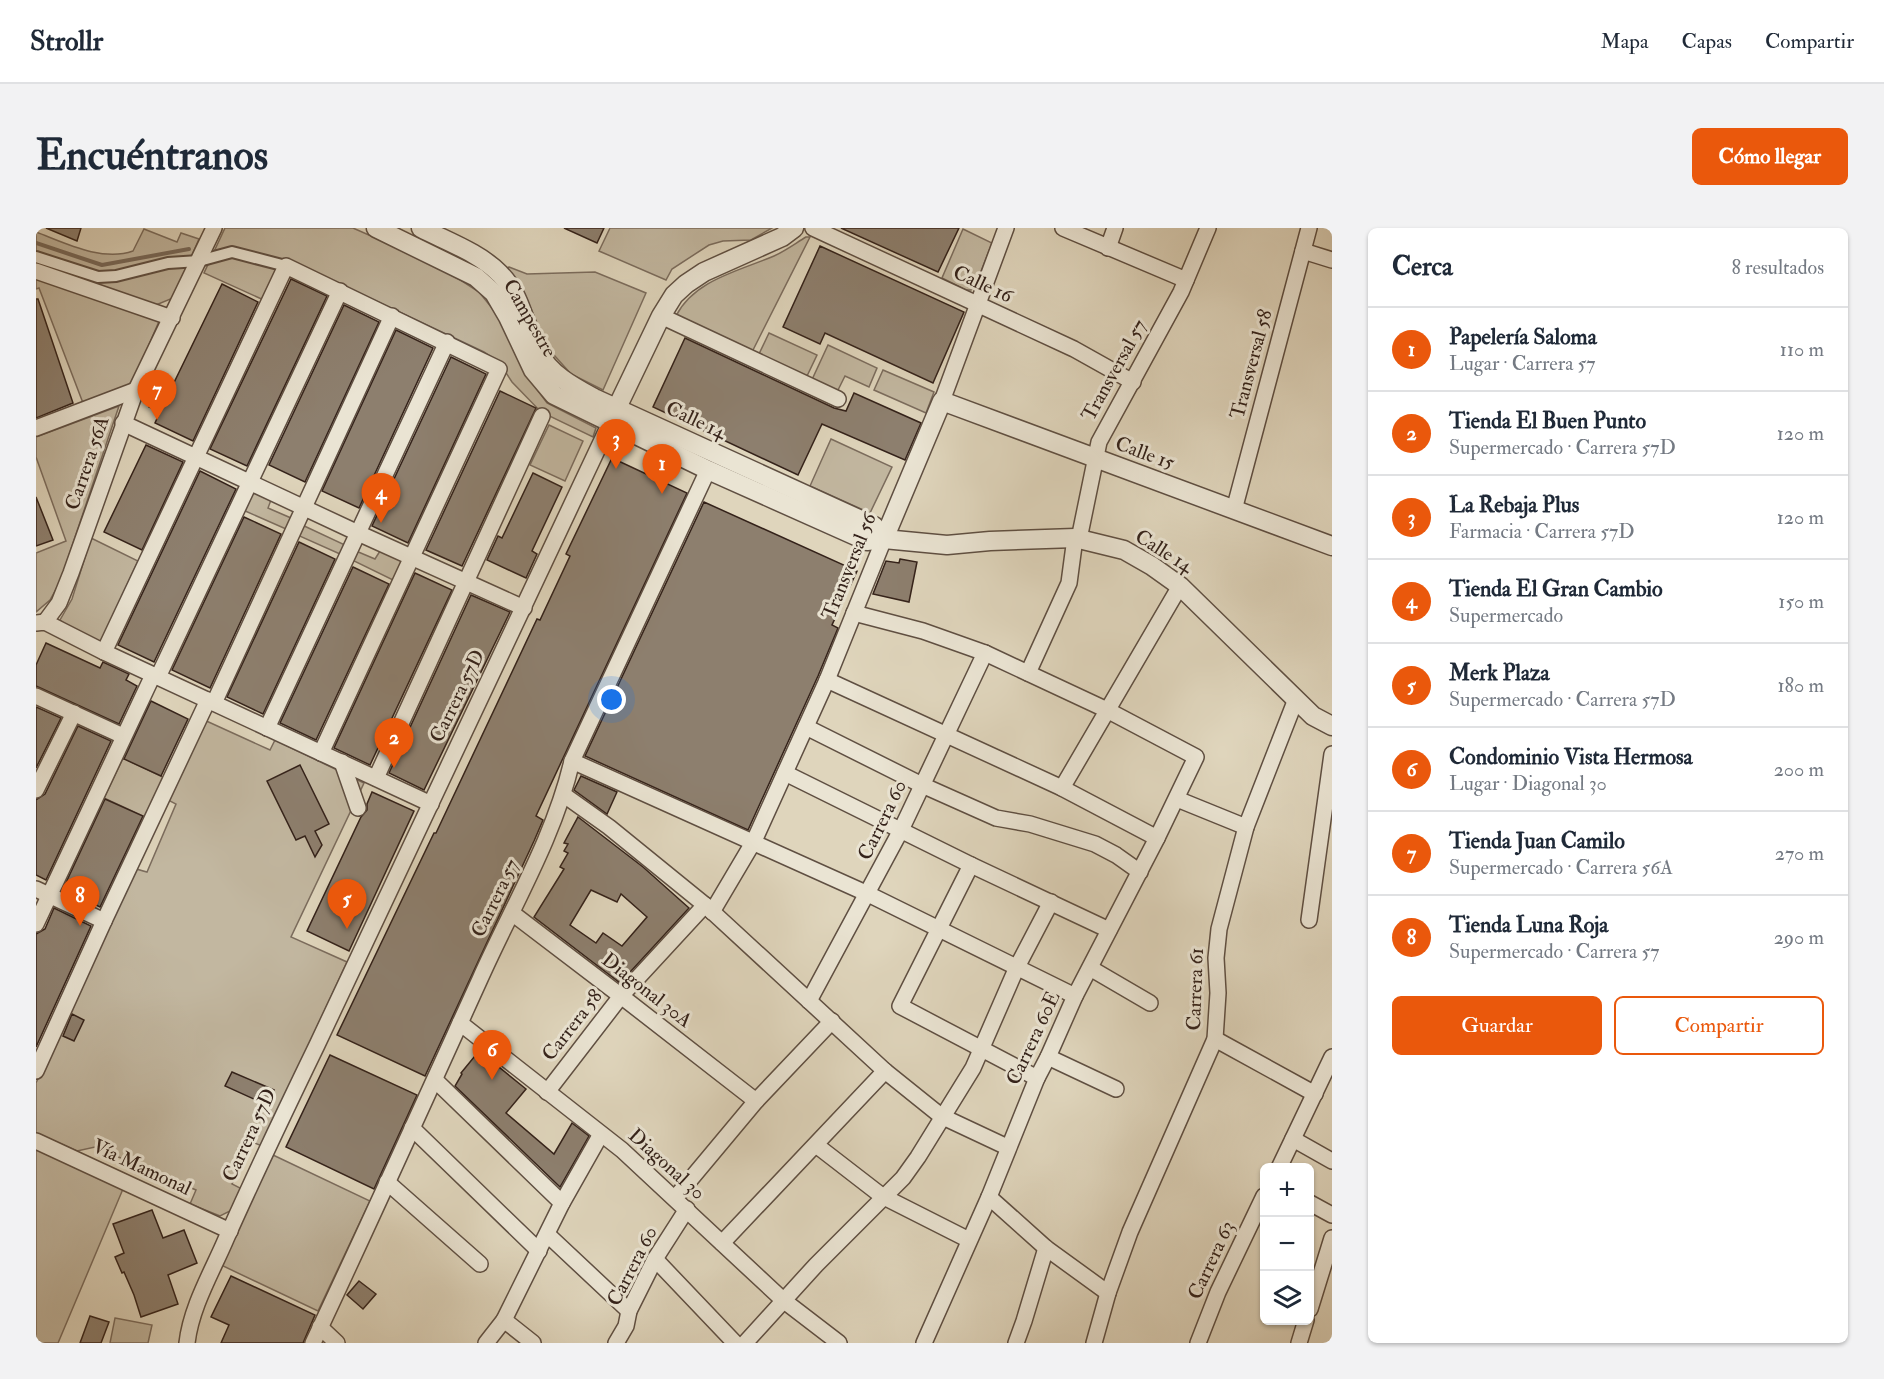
<!DOCTYPE html>
<html lang="es">
<head>
<meta charset="utf-8">
<style>
	:root { --surface:#fff; --page:#f2f2f3; --text:#1f2937; --muted:#747a83; --line:#e0e1e3; --accent:#ea580c }
	body { margin:0; font-family:"IM FELL Double Pica",serif; background:var(--page); color:var(--text) }
	.controls { position:absolute; right:18px; bottom:18px; display:grid; overflow:hidden; border-radius:9px; box-shadow:0 2px 4px #0004 }
	.controls button { width:54px; height:54px; display:grid; place-items:center; padding:0; border:0; border-bottom:2px solid var(--line); background:var(--surface); color:var(--text); font:30px sans-serif }
	.you { position:absolute; left:576px; top:472px; width:21px; height:21px; margin:-15px; border:4px solid #fff; border-radius:50%; background:#1a73e8; box-shadow:0 0 0 9px #1a73e833 }
	.badge { display:grid; place-items:center; width:39px; height:39px; border-radius:50%; background:var(--accent); color:#fff; font-size:20px; font-weight:700 }
	.pin { position:absolute; translate:-50% -50px; filter:drop-shadow(0 2px 3px #0008) }
	.pin::after { content:''; position:absolute; top:32px; width:21px; height:18px; background:inherit; clip-path:polygon(0 0,100% 0,50% 100%) }
	.list { margin:0; padding:0; list-style:none }
	h2 { display:flex; justify-content:space-between; align-items:center; height:78px; margin:0; padding:0 24px; font-size:26px }
	h2 small { font-size:20px; font-weight:400; color:var(--muted) }
	.list li { display:grid; grid-template-columns:39px 1fr auto; gap:18px; align-items:center; box-sizing:border-box; height:84px; padding:0 24px; border-top:2px solid var(--line) }
	.list b { display:block; font-size:22px; white-space:nowrap }
	.list p { margin:0; font-size:20px; white-space:nowrap; color:var(--muted) }
	.list em { font-size:20px; font-style:normal; color:var(--muted) }
	.actions { display:flex; gap:12px; padding:18px 24px }
	.actions a { flex:1; padding:14px 0; border:2px solid var(--accent); border-radius:9px; text-align:center; font-size:21px; color:var(--accent) }
	.actions .main { background:var(--accent); color:#fff }
	.icon { flex:none; width:33px; height:33px; fill:none; stroke:currentColor; stroke-width:2; stroke-linecap:round; stroke-linejoin:round }
	.map { position:relative; flex:none; width:1296px; height:1115px; overflow:hidden; border-radius:9px }
	header { display:flex; align-items:center; gap:36px; box-sizing:border-box; height:84px; padding:0 30px; background:var(--surface); border-bottom:2px solid var(--line) }
	header strong { font-size:28px }
	nav { display:flex; gap:33px; margin-inline-start:auto; font-size:21px }
	.intro { display:flex; align-items:center; justify-content:space-between; box-sizing:border-box; height:144px; padding:0 36px }
	h1 { margin:0; font-size:42px }
	.button { padding:15px 27px; border-radius:9px; background:var(--accent); color:#fff; font-size:21px; font-weight:700 }
	main { display:flex; gap:36px; padding:0 36px }
	aside { flex:1; background:var(--surface); border-radius:9px; box-shadow:0 2px 4px #0004 }
	.map>svg:first-child { display:block }
	.green { fill:#c2b7a0; stroke:#7b6c5d; stroke-width:1.5 }
	.lines { fill:none; stroke-linecap:round; stroke-linejoin:round }
	.stream { stroke:#78695a; stroke-width:4 }
	.building { fill:#8d7f6e; stroke:#34221a; stroke-width:1.5; fill-rule:evenodd }
	.pedestrian-casing { stroke:#5f4f42; stroke-width:14 }
	.minor-casing { stroke:#5f4f42; stroke-width:18 }
	.tertiary-casing { stroke:#5f4f42; stroke-width:21 }
	.pedestrian { stroke:#eae4d3; stroke-width:10 }
	.minor { stroke:#eae4d3; stroke-width:15 }
	.tertiary { stroke:#eae4d3; stroke-width:18 }
	.labels { text-anchor:middle; dominant-baseline:central; stroke-width:6; stroke-linejoin:round; paint-order:stroke }
	.street-label { font-size:20px; fill:#34221a; stroke:#eae4d3 }
</style>
</head>
<body>
<header>
<strong>Strollr</strong>
<nav><a>Mapa</a><a>Capas</a><a>Compartir</a></nav>
</header>
<div class="intro"><h1>Encuéntranos</h1><a class="button">Cómo llegar</a></div>
<main>
<div class="map">
<svg width="1296" height="1115" viewBox="0 0 1296 1115">
	<rect width="100%" height="100%" fill="#dfd5bc"/>
	<filter id="stains"><feTurbulence type="fractalNoise" baseFrequency=".00333" numOctaves="4"/><feColorMatrix values="0 0 0 0 .2 0 0 0 0 .09 0 0 0 0 .02 0 0 0 .5 -.17"/></filter>
	<radialGradient id="worn" r=".72"><stop offset=".6" stop-color="#630" stop-opacity="0"/><stop offset="1" stop-color="#630" stop-opacity=".3"/></radialGradient>
	<g class="green">
		<path d="M189 0H317L367 22 423 51 443 64 460 85 489 145 511 175 560 200 557 209 505 184 476 154 463 134 448 124 251 31 230 73 168 45Z"/>
		<path d="M574 0H736L715 12 687 13 673 17 636 41 630 52 563 23Z"/>
		<path d="M108 1 141 14 145 5 163 11 137 70 120 77 0 37V4C29 15 66 34 97 23Z"/>
		<path d="M927 1 956 15 939 59 935 62H930L906 50Z"/>
		<path d="M770 9H774L716 124 640 88C658 52 703 43 738 28 749 23 760 15 770 9Z"/>
		<path d="M473 39 491 46 559 44 610 65 567 162 535 146 518 127 508 111 486 60 472 41Z"/>
		<path d="M0 50 124 91 96 156 47 175 3 60 0 61Z"/>
		<path d="M733 105 781 127 771 148 723 126Z"/>
		<path d="M792 117 841 140 833 159 809 148 799 168 774 156Z"/>
		<path d="M847 142 898 164 890 185 838 162Z"/>
		<path d="M83 178 24 354 14 372 0 384V325L30 313 0 229V209Z"/>
		<path d="M513 197 547 213 529 253 494 237Z"/>
		<path d="M795 211 856 239 834 285 774 258Z"/>
		<path d="M215 263 235 272 232 280 255 290 250 301 207 282Z"/>
		<path d="M264 296 309 317 304 326 259 306Z"/>
		<path d="M55 310 102 333 65 414 32 398 24 392 36 371Z"/>
		<path d="M320 323 339 331 344 323 366 333 357 352 316 332Z"/>
		<path d="M166 491 234 522 239 512 328 555 255 709 311 734 226 918 216 914 196 956 206 961 196 982 184 988 154 976 160 962 59 919 41 923 0 905V855L100 641 111 644 140 576 130 571Z"/>
		<path d="M87 530 129 550 111 590 68 570Z"/>
		<path d="M0 921 87 961 22 1115H0Z"/>
		<path d="M237 927 334 973 282 1083 185 1037Z"/>
		<path d="M79 1090 116 1097 112 1115H74Z"/>
	</g>
	<g class="lines">
		<path class="stream" d="M0 15 66 37 153 21"/>
	</g>
	<g class="building">
		<path d="M10 0H45L41 13Z"/>
		<path d="M528 0H568L561 15Z"/>
		<path d="M805 0H923L902 44Z"/>
		<path d="M784 18 928 84 897 155 789 105 784 116 747 99Z"/>
		<path d="M255 51 291 68 211 238 174 221Z"/>
		<path d="M186 56 222 74 157 213 119 195 124 184 113 179 118 168 129 173Z"/>
		<path d="M0 71H2L37 175 0 190Z"/>
		<path d="M308 77 343 94 269 254 233 237Z"/>
		<path d="M360 102 397 120 323 280 286 263Z"/>
		<path d="M649 110 798 180 810 183 818 165 885 195 869 232 786 196 762 247 617 179Z"/>
		<path d="M415 129 450 146 372 315 336 298Z"/>
		<path d="M464 163 500 180 426 338 390 322Z"/>
		<path d="M110 217 147 234 106 322 68 304Z"/>
		<path d="M576 230 651 265 500 588 507 592 498 613 389 848 301 807 398 605H400L501 391 504 392 534 328 530 326Z"/>
		<path d="M164 243 200 261 118 434 82 417Z"/>
		<path d="M497 245 526 259 496 323 501 326 490 350 451 332 462 308 466 310Z"/>
		<path d="M0 269 17 312 0 318Z"/>
		<path d="M668 274 821 343 796 397 802 400 782 448 712 602 549 528Z"/>
		<path d="M208 289 245 306 174 460 136 442Z"/>
		<path d="M263 314 299 331 227 486 191 469Z"/>
		<path d="M864 331 881 334 873 374 837 366 850 333 863 335Z"/>
		<path d="M317 339 353 356 280 512 244 495Z"/>
		<path d="M379 345 416 362 334 537 298 520Z"/>
		<path d="M435 367 474 384 388 562 353 545Z"/>
		<path d="M10 415 64 440 67 434 93 446 90 452 101 458 83 496 0 458V437Z"/>
		<path d="M115 473 152 491 125 548 88 531Z"/>
		<path d="M0 479 25 490 0 540Z"/>
		<path d="M42 498 75 513 10 652 0 647V572L9 566Z"/>
		<path d="M264 537 293 596 279 603 286 617 279 629 269 608 260 612 231 553Z"/>
		<path d="M545 548 581 564 571 586 538 562Z"/>
		<path d="M336 564 378 583 313 723 271 703 325 589 331 582V576Z"/>
		<path d="M69 571 107 588 64 679 27 661Z"/>
		<path d="M542 589 607 639 653 680 584 755 498 689 528 641 524 639 532 625 528 623 532 616 528 615ZM555 662 581 674 585 666 611 689 586 718 567 705 560 715 534 697Z"/>
		<path d="M18 680 55 698 0 819V706L9 701Z"/>
		<path d="M36 786 48 792 38 813 27 808Z"/>
		<path d="M443 823 490 861 470 885 518 926 536 895 553 908 524 959 419 858 426 846 425 845Z"/>
		<path d="M294 827 381 867 338 961 250 919Z"/>
		<path d="M196 844 238 862 231 877 189 858Z"/>
		<path d="M116 982 127 1010 148 1002 161 1035 132 1047 142 1076 105 1089 98 1067 88 1044 86 1045 79 1029 88 1025 77 996Z"/>
		<path d="M195 1048 279 1087 267 1115H185L193 1097 175 1089Z"/>
		<path d="M323 1053 340 1066 327 1081 311 1067Z"/>
		<path d="M54 1088 73 1094 65 1115H44Z"/>
	</g>
	<g class="lines">
		<defs>
			<path id="pedestrian" d="M0 29 62 49 80 48 132 35 163 33 196 24 250 38"/>
			<g id="minor">
				<path d="M777 0 1038 121 1097 154"/>
				<path d="M1027 0 1150 52"/>
				<path d="M1072 20 1079 0"/>
				<path d="M1267 23 1296 32"/>
				<path d="M0 43 136 90"/>
				<path d="M625 88 802 171"/>
				<path d="M906 173 970 0"/>
				<path d="M87 195 322 305 488 380"/>
				<path d="M0 200 100 162"/>
				<path d="M1198 282 1273 0"/>
				<path d="M1043 311 1063 214 1145 64 1172 0"/>
				<path d="M818 385 887 403 949 425 1071 482 1160 529 1121 610 1039 768 1012 829 1001 850 953 969 888 1115"/>
				<path d="M9 394 23 375 35 345 100 162 178 0"/>
				<path d="M0 395 9 394 68 424 395 576"/>
				<path d="M68 424 250 38 463 141 285 525"/>
				<path d="M992 445 1033 355 1039 310"/>
				<path d="M122 449 304 63"/>
				<path d="M791 452 1026 560 1121 610"/>
				<path d="M0 468 87 508"/>
				<path d="M178 475 356 88"/>
				<path d="M770 499 886 557 960 590 994 596 1059 616 1080 627 1104 644"/>
				<path d="M231 500 411 114"/>
				<path d="M536 533 832 666 1039 768"/>
				<path d="M306 534 322 580"/>
				<path d="M749 545 935 637 1073 702"/>
				<path d="M340 550 506 188"/>
				<path d="M1026 560 1144 358"/>
				<path d="M0 562 38 485"/>
				<path d="M528 567 573 599 669 677 849 843 905 888 971 919"/>
				<path d="M1141 571 1210 599"/>
				<path d="M935 637 864 778 1001 850"/>
				<path d="M0 661 68 693"/>
				<path d="M676 684 718 613 791 452 848 311"/>
				<path d="M476 685 585 768 720 873"/>
				<path d="M1273 692 1296 526"/>
				<path d="M0 696 117 447"/>
				<path d="M1054 740 1114 775"/>
				<path d="M773 773 865 602 949 425"/>
				<path d="M424 795 586 922 747 1072 803 1115"/>
				<path d="M1179 811 1279 866"/>
				<path d="M1012 829 1080 861"/>
				<path d="M0 843 68 693 172 472"/>
				<path d="M399 852 526 975"/>
				<path d="M511 864 585 768 669 677"/>
				<path d="M376 900 503 1023"/>
				<path d="M1257 911 1296 933"/>
				<path d="M0 913 194 1003"/>
				<path d="M780 917 846 968 933 1012"/>
				<path d="M1243 940 1296 829"/>
				<path d="M351 954 444 1036"/>
				<path d="M953 969 1010 1020 1072 1065"/>
				<path d="M639 970 720 873 796 793"/>
				<path d="M1274 975 1296 987"/>
				<path d="M512 1007 593 1083"/>
				<path d="M686 1015 849 843"/>
				<path d="M619 1031 699 1115"/>
				<path d="M1274 1081 1296 1010"/>
				<path d="M468 1092 497 1115"/>
				<path d="M284 1099 301 1115"/>
				<path d="M151 1115C155 1079 176 1044 190 1011 219 946 250 881 281 817 380 610 476 402 574 195"/>
				<path d="M277 1115C334 994 389 872 444 751 476 679 518 610 536 533L672 242"/>
				<path d="M450 1115 468 1092 526 975 565 906"/>
				<path d="M580 1115 590 1098 593 1083 619 1031 651 981"/>
				<path d="M709 1115 780 1037 867 950 882 929 937 840 981 739 1015 674"/>
				<path d="M980 1115 988 1093 1010 1020"/>
				<path d="M1058 1115 1072 1065 1094 1004 1179 811 1182 765 1180 730 1183 701 1210 599 1260 471"/>
				<path d="M1162 1115 1182 1064 1228 968"/>
				<path d="M1263 1115 1270 1092"/>
			</g>
			<g id="tertiary">
				<path d="M340 0 440 49 458 65 472 89 497 142 518 167 672 242 831 313 848 311 911 317 954 313 1039 310 1088 322 1116 338 1144 358 1277 488 1296 498"/>
				<path d="M385 0C410 13 444 25 464 46 486 68 488 98 502 124 515 147 536 158 558 170L838 298 848 311"/>
				<path d="M576 190 625 88 638 67 650 56 668 44 746 9 758 0"/>
				<path d="M848 311 906 173 1296 318"/>
			</g>
		</defs>
		<use href="#pedestrian" class="pedestrian-casing"/>
		<use href="#minor" class="minor-casing"/>
		<use href="#tertiary" class="tertiary-casing"/>
		<use href="#pedestrian" class="pedestrian"/>
		<use href="#minor" class="minor"/>
		<use href="#tertiary" class="tertiary"/>
	</g>
	<g class="labels">
		<g class="street-label">
			<text transform="translate(947 56) rotate(25)">Calle 16</text>
			<text transform="translate(494 90) rotate(60)">Campestre</text>
			<text transform="translate(1215 136) rotate(-75)">Transversal 58</text>
			<text transform="translate(1078 142) rotate(-61)">Transversal 57</text>
			<text transform="translate(660 192) rotate(25)">Calle 14</text>
			<text transform="translate(1109 225) rotate(20)">Calle 15</text>
			<text transform="translate(51 235) rotate(-71)">Carrera 56A</text>
			<text transform="translate(1128 323) rotate(32)">Calle 14</text>
			<text transform="translate(813 338) rotate(-68)">Transversal 56</text>
			<text transform="translate(421 468) rotate(-64)">Carrera 57D</text>
			<text transform="translate(846 592) rotate(-64)">Carrera 60</text>
			<text transform="translate(459 670) rotate(-64)">Carrera 57</text>
			<text transform="translate(1159 761) rotate(-88)">Carrera 61</text>
			<text transform="translate(611 762) rotate(38)">Diagonal 30A</text>
			<text transform="translate(536 797) rotate(-52)">Carrera 58</text>
			<text transform="translate(997 810) rotate(-65)">Carrera 60E</text>
			<text transform="translate(213 907) rotate(-65)">Carrera 57D</text>
			<text transform="translate(631 936) rotate(42)">Diagonal 30</text>
			<text transform="translate(106 939) rotate(25)">Vía Mamonal</text>
			<text transform="translate(1175 1032) rotate(-65)">Carrera 63</text>
			<text transform="translate(596 1038) rotate(-63)">Carrera 60</text>
		</g>
	</g>
	<rect width="100%" height="100%" filter="url(#stains)"/>
	<rect width="100%" height="100%" fill="url(#worn)"/>
</svg>
<div class="controls">
<button>+</button>
<button>−</button>
<button><svg class="icon" aria-label="layers" viewBox="0 0 24 24"><path d="M12 4l9 5-9 5-9-5zM3 14l9 5 9-5"/></svg></button>
</div>
<div class="you"></div>
<div class="pin badge" style="left:626px;top:266px">1</div>
<div class="pin badge" style="left:358px;top:540px">2</div>
<div class="pin badge" style="left:580px;top:241px">3</div>
<div class="pin badge" style="left:345px;top:295px">4</div>
<div class="pin badge" style="left:311px;top:701px">5</div>
<div class="pin badge" style="left:456px;top:852px">6</div>
<div class="pin badge" style="left:121px;top:192px">7</div>
<div class="pin badge" style="left:44px;top:698px">8</div>
</div>
<aside>
<h2>Cerca<small>8 resultados</small></h2>
<ul class="list">
<li><span class="badge">1</span><div><b>Papelería Saloma</b><p>Lugar · Carrera 57</p></div><em>110 m</em></li>
<li><span class="badge">2</span><div><b>Tienda El Buen Punto</b><p>Supermercado · Carrera 57D</p></div><em>120 m</em></li>
<li><span class="badge">3</span><div><b>La Rebaja Plus</b><p>Farmacia · Carrera 57D</p></div><em>120 m</em></li>
<li><span class="badge">4</span><div><b>Tienda El Gran Cambio</b><p>Supermercado</p></div><em>150 m</em></li>
<li><span class="badge">5</span><div><b>Merk Plaza</b><p>Supermercado · Carrera 57D</p></div><em>180 m</em></li>
<li><span class="badge">6</span><div><b>Condominio Vista Hermosa</b><p>Lugar · Diagonal 30</p></div><em>200 m</em></li>
<li><span class="badge">7</span><div><b>Tienda Juan Camilo</b><p>Supermercado · Carrera 56A</p></div><em>270 m</em></li>
<li><span class="badge">8</span><div><b>Tienda Luna Roja</b><p>Supermercado · Carrera 57</p></div><em>290 m</em></li>
</ul>
<div class="actions"><a class="main">Guardar</a><a>Compartir</a></div>
</aside>
</main>
</body>
</html>
